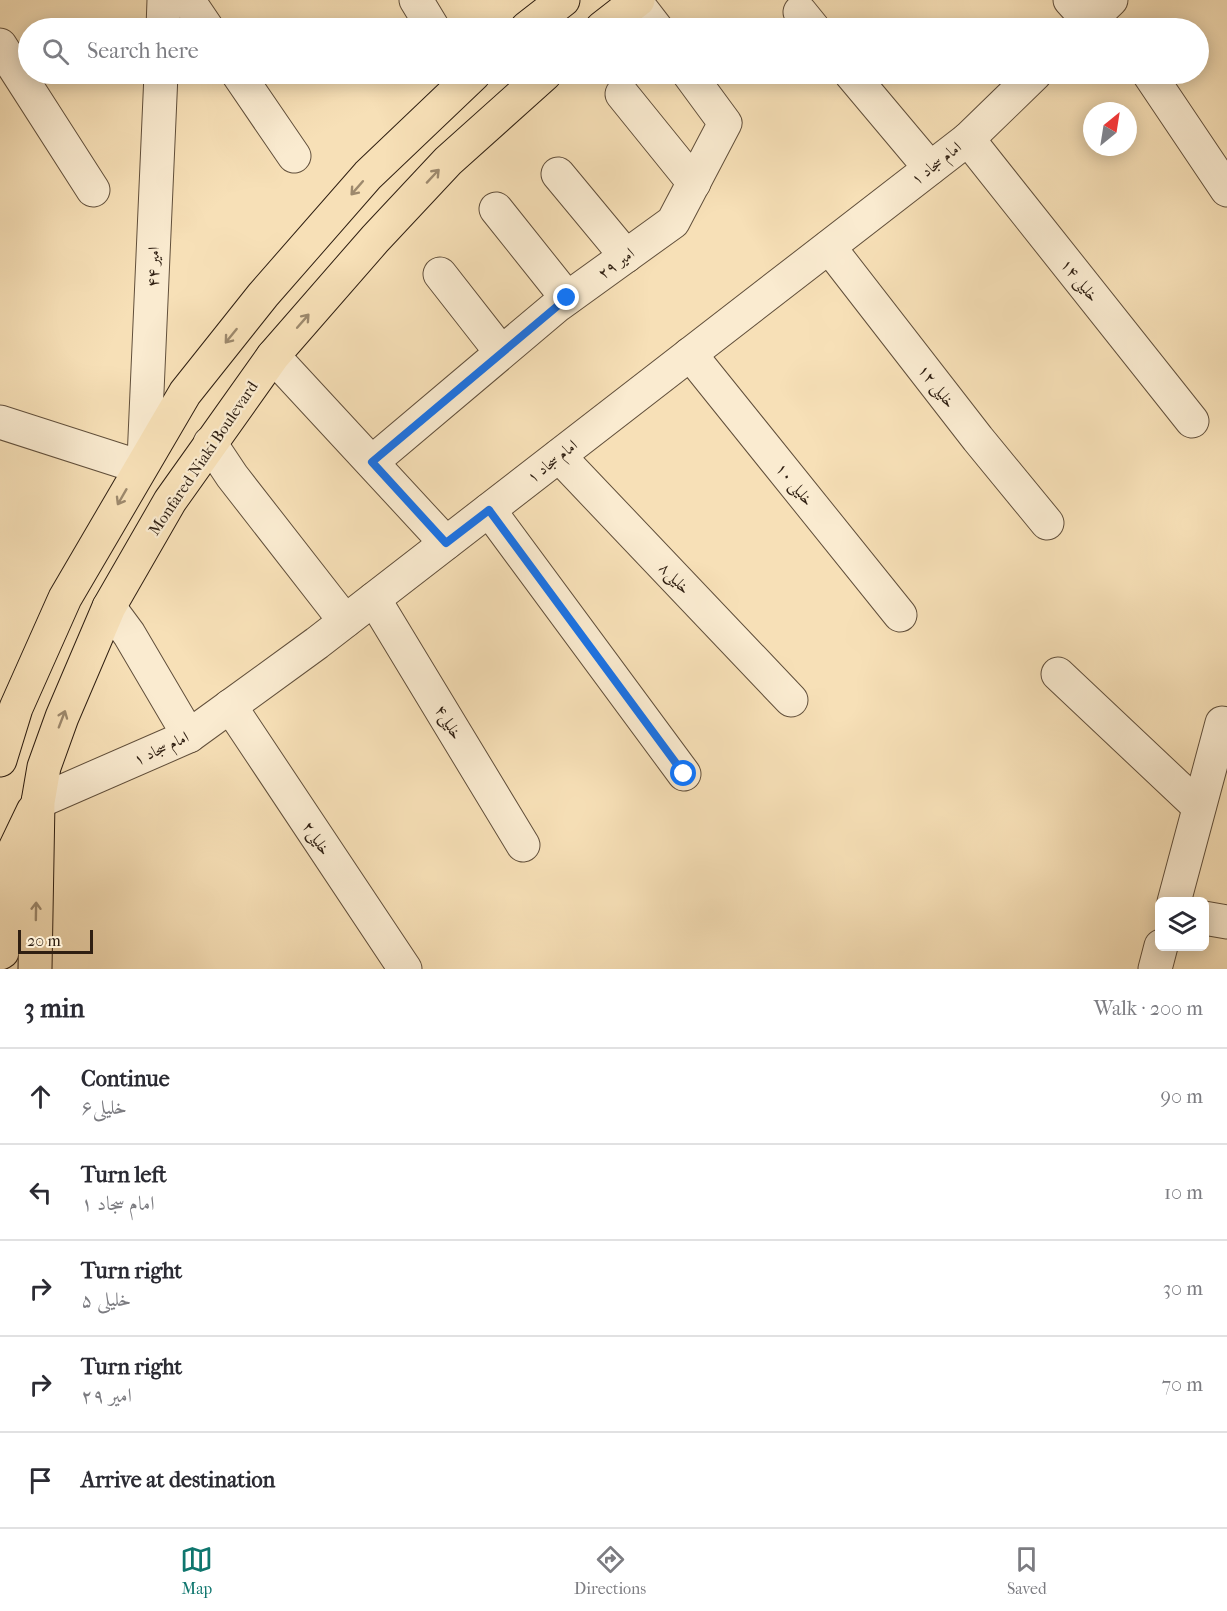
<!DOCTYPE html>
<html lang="en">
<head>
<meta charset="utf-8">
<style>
	:root { --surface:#fff; --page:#f2f2f3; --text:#2b2b33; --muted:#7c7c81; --line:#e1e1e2; --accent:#0f766e }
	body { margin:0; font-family:"IM FELL French Canon",Amiri,serif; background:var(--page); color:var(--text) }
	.controls { position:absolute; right:18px; bottom:18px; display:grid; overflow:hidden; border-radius:9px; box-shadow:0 3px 15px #0003 }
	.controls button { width:54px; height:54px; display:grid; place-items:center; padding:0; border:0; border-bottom:2px solid var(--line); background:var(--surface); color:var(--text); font:30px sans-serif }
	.compass { position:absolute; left:1083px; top:102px; width:54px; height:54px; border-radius:50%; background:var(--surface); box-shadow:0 3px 15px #0003; rotate:30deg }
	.scale { position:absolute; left:18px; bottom:15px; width:75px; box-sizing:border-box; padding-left:6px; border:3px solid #2f1f12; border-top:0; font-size:16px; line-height:21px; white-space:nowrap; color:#2f1f12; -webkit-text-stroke:4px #faebd0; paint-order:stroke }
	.stop { position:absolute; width:18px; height:18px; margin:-14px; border:4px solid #1a73e8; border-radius:50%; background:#fff }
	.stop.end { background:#1a73e8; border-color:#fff; box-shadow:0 2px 6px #0008 }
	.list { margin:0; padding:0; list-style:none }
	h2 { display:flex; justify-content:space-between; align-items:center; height:78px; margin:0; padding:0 24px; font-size:26px }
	h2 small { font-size:20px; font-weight:400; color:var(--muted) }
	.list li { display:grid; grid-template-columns:39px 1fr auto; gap:18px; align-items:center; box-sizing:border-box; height:96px; padding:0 24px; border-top:2px solid var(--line) }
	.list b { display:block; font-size:22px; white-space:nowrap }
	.list p { margin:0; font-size:20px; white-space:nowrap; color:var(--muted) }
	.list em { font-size:20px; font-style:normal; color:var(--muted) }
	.icon { flex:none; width:33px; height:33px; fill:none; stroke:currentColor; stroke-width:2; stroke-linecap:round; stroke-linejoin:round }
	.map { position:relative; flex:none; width:1227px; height:969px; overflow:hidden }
	.search { position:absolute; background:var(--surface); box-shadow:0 3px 15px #0003; left:18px; right:18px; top:18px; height:66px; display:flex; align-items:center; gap:15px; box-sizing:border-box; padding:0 21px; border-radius:33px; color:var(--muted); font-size:22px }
	.sheet { height:558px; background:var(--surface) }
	nav { display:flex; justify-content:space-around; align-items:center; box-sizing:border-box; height:84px; border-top:2px solid var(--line); background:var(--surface); font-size:16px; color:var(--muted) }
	nav a { display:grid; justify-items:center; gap:3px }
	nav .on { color:var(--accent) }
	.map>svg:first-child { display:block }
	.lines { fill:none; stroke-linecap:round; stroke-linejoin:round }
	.minor-casing { stroke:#614f3b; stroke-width:35 }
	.major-casing { stroke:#2f1f12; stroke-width:35 }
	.minor { stroke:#faebd0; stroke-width:33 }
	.major { stroke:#f7e0b7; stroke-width:33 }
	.oneway { stroke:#9d896d }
	.route { stroke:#1a73e8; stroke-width:8 }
	.labels { text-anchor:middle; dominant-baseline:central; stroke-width:4.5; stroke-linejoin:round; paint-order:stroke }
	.street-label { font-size:16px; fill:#2f1f12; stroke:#faebd0 }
</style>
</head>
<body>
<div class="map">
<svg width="1227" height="969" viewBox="0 0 1227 969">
	<rect width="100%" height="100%" fill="#f7e0b7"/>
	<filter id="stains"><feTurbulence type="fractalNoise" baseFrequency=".00333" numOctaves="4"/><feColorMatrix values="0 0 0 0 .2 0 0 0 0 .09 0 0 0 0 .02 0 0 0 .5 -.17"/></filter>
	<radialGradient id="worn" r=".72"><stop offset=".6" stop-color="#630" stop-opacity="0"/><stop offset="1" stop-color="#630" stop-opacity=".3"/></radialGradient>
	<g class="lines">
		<defs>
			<g id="minor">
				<path d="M188 0 207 28"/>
				<path d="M416 0 433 28"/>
				<path d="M1070 0 1089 21"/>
				<path d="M636 2 656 28"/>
				<path d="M800 12 813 28"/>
				<path d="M163 28 164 0"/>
				<path d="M1082 28 1111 0"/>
				<path d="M0 45 93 190"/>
				<path d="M238 74 294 156"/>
				<path d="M851 74 930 168"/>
				<path d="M1149 74 1227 190"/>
				<path d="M622 94 694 183"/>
				<path d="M968 139 1192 421"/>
				<path d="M558 174 626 256"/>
				<path d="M496 209 567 298"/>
				<path d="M829 247 978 439 1047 523"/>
				<path d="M440 274 501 352"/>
				<path d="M690 354 900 615"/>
				<path d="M273 356 446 543"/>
				<path d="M0 422 140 467"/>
				<path d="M210 443 232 476 345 621"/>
				<path d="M559 456 791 700"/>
				<path d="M144 460 161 74"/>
				<path d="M372 462 558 305 673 222 725 123 689 74"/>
				<path d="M489 510 684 774"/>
				<path d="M374 599 523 845"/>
				<path d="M109 607 129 634 189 736"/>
				<path d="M1058 674 1199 807"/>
				<path d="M230 706 405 969"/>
				<path d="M38 802 189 736 317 643 968 139 1035 74"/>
				<path d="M1174 902 1222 723"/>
				<path d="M1204 918 1227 922"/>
				<path d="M1155 969 1161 946"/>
			</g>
			<g id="major">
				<path d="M527 28 563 0"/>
				<path d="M602 28 638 0"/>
				<path d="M0 760 16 708 65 598 185 393 263 295 368 175 474 74"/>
				<path d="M0 953 2 952 11 857 33 811"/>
				<path d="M35 969 38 802 44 767 62 717 109 607 170 501 273 356 375 239 448 161 545 74"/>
			</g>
		</defs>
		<use href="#minor" class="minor-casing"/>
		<use href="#major" class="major-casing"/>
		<use href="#minor" class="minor"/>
		<use href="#major" class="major"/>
	</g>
	<defs><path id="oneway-shaft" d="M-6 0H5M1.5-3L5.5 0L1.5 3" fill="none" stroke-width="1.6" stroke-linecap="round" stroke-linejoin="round" transform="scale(1.5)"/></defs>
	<g class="oneway">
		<use href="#oneway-shaft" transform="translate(433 176) rotate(-47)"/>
		<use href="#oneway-shaft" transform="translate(357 188) rotate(131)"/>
		<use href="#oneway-shaft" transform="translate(303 321) rotate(-49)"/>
		<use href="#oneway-shaft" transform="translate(231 336) rotate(129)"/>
		<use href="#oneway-shaft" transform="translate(122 497) rotate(120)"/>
		<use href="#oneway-shaft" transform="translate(62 719) rotate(-69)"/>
		<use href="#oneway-shaft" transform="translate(36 911) rotate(-89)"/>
	</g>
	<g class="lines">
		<path class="route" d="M567 298 372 462 446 543 489 510 684 774"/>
	</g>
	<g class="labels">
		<g class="street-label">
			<text transform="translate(936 163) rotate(-38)">امام سجاد ۱</text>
			<text transform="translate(616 263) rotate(-36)">امیر ۲۹</text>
			<text transform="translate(153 267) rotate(-88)">امیر ۴۴</text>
			<text transform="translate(1080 280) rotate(51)">خلیلی ۱۴</text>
			<text transform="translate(937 386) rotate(52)">خلیلی ۱۲</text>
			<text transform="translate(203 458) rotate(-56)">Monfared Niaki Boulevard</text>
			<text transform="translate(552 461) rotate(-38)">امام سجاد ۱</text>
			<text transform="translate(795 484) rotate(51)">خلیلی ۱۰</text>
			<text transform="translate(675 578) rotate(46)">خلیلی۸</text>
			<text transform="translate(449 722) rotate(59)">خلیلی۴</text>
			<text transform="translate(161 748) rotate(-25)">امام سجاد ۱</text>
			<text transform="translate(317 838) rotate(56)">خلیلی۲</text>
		</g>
	</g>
	<rect width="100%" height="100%" filter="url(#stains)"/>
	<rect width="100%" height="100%" fill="url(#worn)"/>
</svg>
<div class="controls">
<button><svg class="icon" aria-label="layers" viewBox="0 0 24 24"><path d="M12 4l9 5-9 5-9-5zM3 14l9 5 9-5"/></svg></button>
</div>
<svg class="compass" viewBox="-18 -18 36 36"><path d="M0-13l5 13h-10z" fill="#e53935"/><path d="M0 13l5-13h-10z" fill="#7c7c81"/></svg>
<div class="scale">20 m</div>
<div class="stop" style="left:684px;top:774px"></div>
<div class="stop end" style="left:567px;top:298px"></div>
<div class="search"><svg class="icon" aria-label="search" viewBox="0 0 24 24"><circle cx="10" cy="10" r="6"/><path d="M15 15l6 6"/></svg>Search here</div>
</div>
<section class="sheet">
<h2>3 min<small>Walk · 200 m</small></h2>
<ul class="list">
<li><svg class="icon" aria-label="ahead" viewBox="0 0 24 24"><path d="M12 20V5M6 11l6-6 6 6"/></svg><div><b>Continue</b><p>خلیلی۶</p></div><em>90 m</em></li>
<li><svg class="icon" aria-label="left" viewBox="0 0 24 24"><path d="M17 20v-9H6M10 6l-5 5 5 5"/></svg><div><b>Turn left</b><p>امام سجاد ۱</p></div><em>10 m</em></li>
<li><svg class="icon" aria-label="right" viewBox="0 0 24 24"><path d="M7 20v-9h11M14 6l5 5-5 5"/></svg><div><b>Turn right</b><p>خلیلی ۵</p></div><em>30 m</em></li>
<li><svg class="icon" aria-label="right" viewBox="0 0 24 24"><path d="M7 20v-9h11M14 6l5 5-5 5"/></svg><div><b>Turn right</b><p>امیر ۲۹</p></div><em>70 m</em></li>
<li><svg class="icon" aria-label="arrive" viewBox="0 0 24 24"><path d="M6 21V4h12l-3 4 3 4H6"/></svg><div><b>Arrive at destination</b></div></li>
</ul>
</section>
<nav>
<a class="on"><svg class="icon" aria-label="map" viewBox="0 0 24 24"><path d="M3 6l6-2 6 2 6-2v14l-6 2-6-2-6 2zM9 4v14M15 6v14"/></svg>Map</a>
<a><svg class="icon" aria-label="directions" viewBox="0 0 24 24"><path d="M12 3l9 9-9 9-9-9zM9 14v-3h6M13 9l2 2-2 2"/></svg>Directions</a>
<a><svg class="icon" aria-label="saved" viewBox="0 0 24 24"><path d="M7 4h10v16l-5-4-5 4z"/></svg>Saved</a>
</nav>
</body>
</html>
